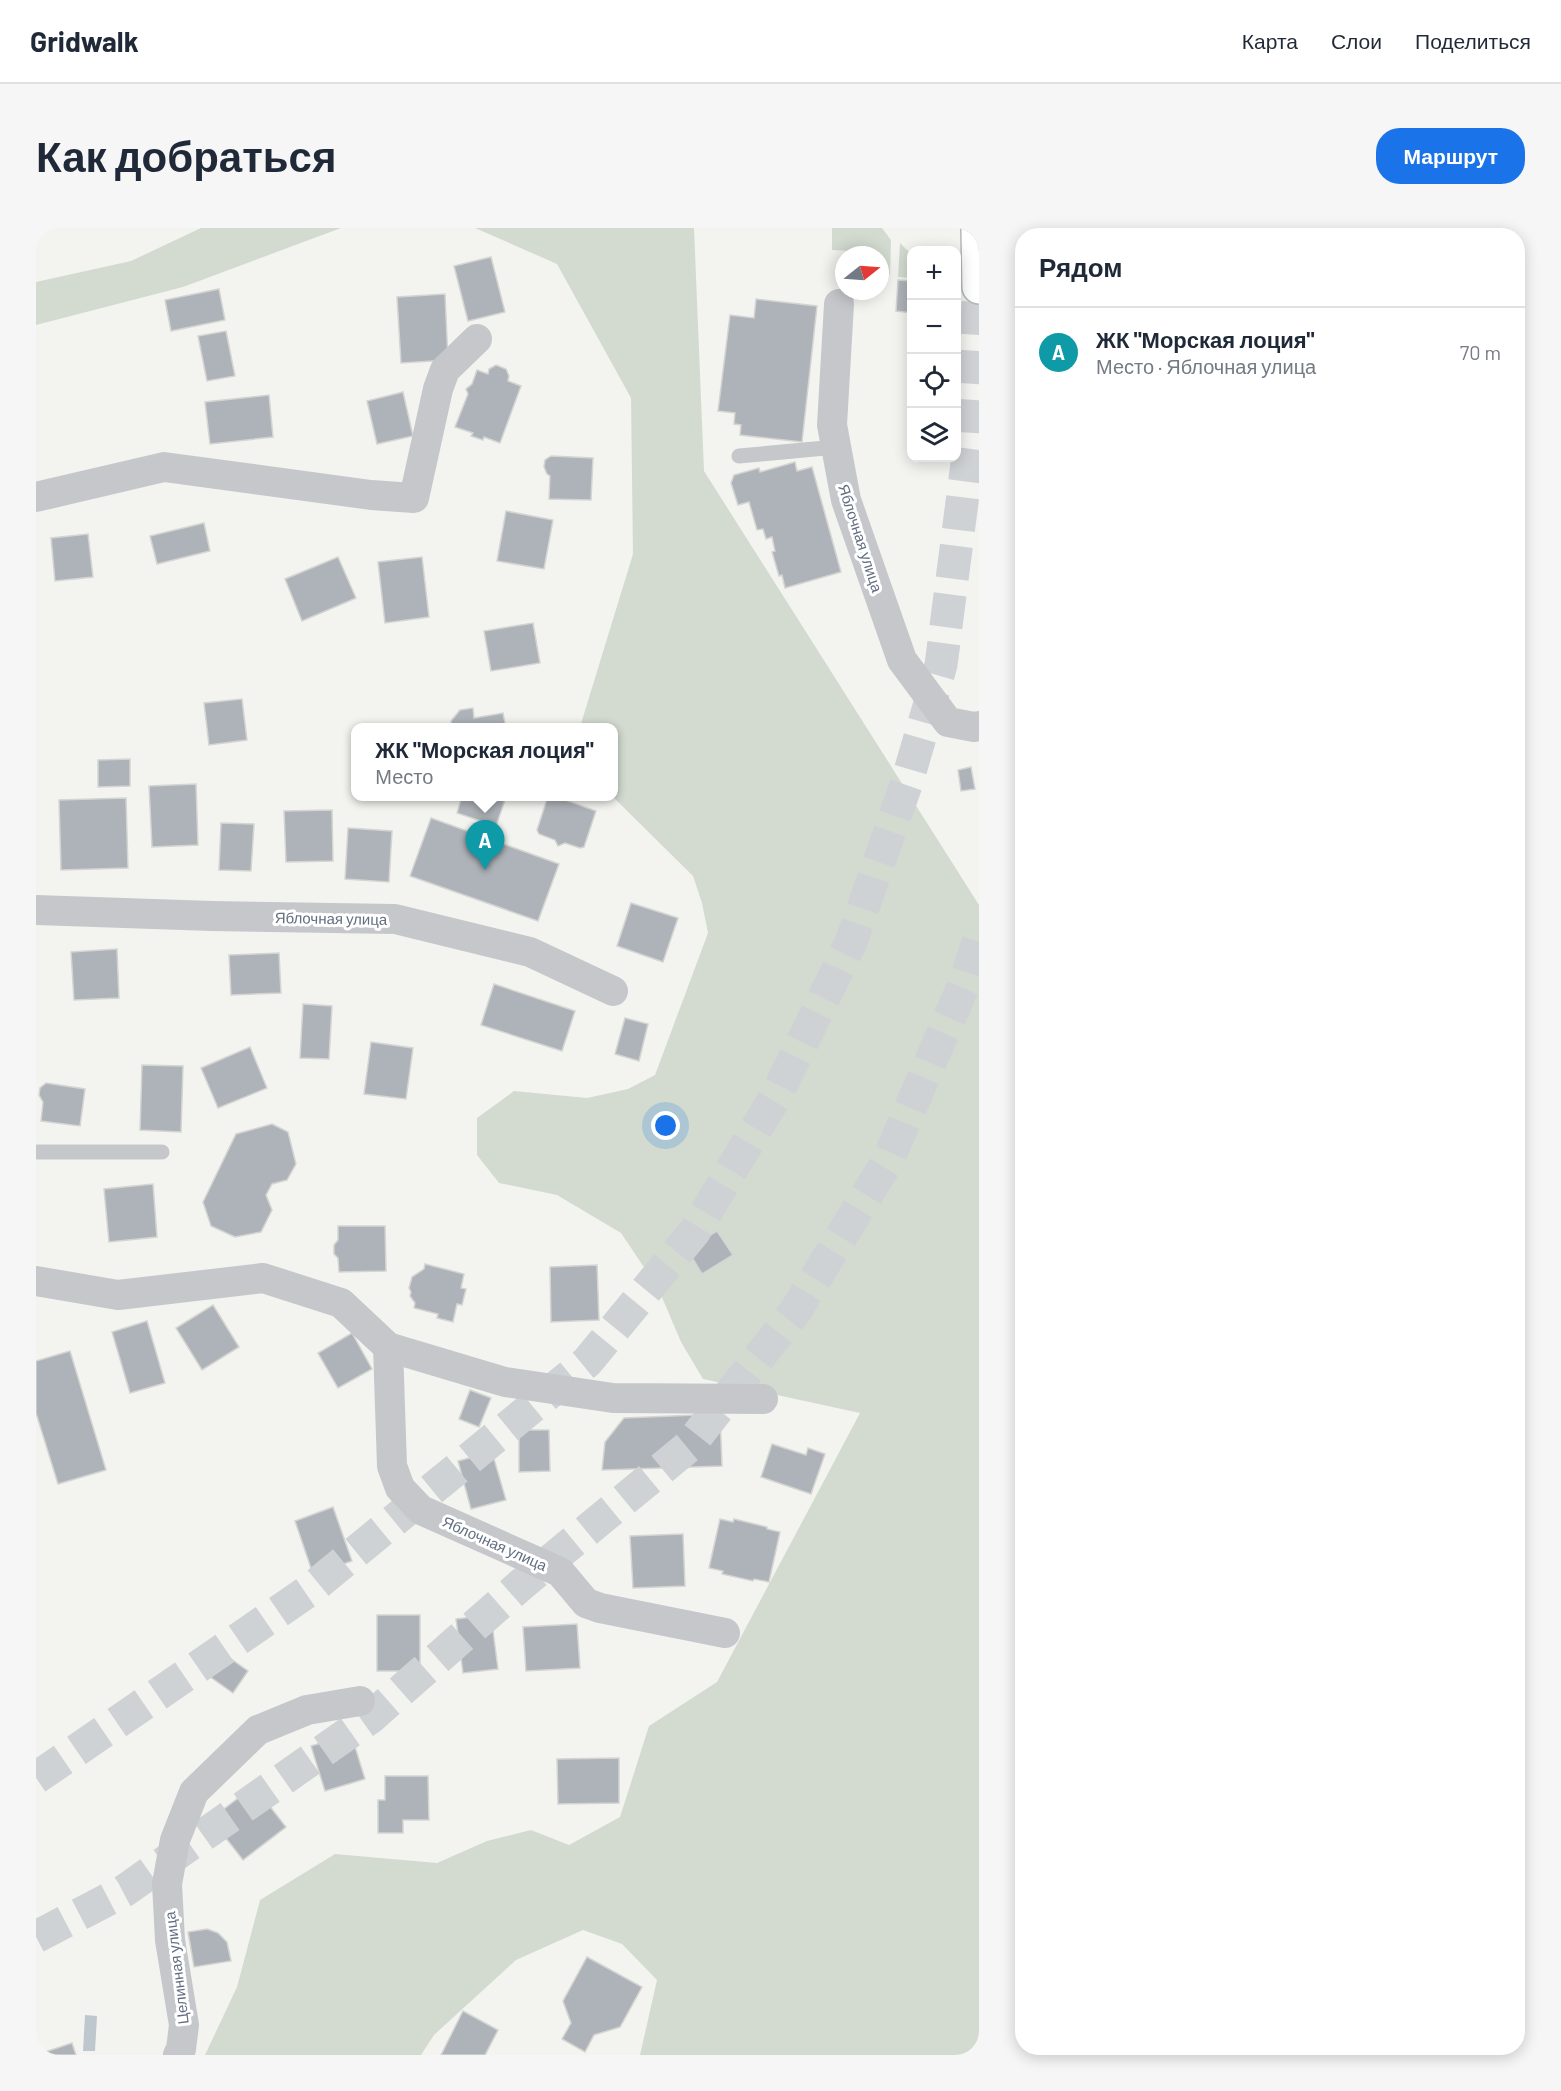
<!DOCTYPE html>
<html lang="ru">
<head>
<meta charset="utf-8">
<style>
	:root { --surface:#fff; --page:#f6f6f7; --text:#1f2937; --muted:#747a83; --line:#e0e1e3; --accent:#1a73e8 }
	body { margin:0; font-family:Barlow,sans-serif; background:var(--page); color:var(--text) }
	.controls { position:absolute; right:18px; top:18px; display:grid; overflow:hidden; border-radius:12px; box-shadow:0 3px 15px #0003 }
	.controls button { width:54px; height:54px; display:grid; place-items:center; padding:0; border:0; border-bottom:2px solid var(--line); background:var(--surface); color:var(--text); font:30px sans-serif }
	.compass { position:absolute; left:799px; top:18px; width:54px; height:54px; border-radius:50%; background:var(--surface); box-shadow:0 3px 15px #0003; rotate:73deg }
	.you { position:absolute; left:630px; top:898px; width:21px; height:21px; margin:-15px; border:4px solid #fff; border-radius:50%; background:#1a73e8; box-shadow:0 0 0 9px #1a73e833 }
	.badge { display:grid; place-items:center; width:39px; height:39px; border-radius:50%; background:var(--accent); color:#fff; font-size:20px; font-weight:700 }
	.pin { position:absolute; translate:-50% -50px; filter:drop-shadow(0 2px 3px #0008) }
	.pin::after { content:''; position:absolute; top:32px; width:21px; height:18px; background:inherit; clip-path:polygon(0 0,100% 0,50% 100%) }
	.popup { position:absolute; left:315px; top:495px; width:267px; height:78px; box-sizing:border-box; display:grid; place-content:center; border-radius:12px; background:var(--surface); filter:drop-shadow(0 2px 4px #0005); font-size:20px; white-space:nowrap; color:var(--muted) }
	.popup b { font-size:22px; color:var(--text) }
	.popup::after { content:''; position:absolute; left:50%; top:100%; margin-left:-12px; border:12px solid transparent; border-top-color:var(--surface) }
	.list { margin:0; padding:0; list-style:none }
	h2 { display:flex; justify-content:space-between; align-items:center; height:78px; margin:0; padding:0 24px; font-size:26px }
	h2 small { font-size:20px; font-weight:400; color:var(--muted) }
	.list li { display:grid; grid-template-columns:39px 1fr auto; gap:18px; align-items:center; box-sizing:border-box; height:90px; padding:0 24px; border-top:2px solid var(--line) }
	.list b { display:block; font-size:22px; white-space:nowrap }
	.list p { margin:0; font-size:20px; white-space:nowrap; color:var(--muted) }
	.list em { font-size:20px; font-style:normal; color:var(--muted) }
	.icon { flex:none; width:33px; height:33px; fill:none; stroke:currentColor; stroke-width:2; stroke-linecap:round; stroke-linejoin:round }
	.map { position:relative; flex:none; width:943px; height:1827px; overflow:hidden; border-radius:24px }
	header { display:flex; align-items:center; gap:36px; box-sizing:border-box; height:84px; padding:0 30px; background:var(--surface); border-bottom:2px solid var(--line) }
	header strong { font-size:28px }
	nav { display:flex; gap:33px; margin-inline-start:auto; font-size:21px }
	.intro { display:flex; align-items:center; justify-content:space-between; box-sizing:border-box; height:144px; padding:0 36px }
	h1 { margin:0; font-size:42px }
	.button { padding:15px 27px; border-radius:24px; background:var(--accent); color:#fff; font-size:21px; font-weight:700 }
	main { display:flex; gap:36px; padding:0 36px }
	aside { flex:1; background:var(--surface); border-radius:24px; box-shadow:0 3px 15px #0003 }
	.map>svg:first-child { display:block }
	.green { fill:#d3dbd0 }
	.water { fill:#bec7cd }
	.building { fill:#aeb3b9; stroke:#d4d5d2; stroke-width:1.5 }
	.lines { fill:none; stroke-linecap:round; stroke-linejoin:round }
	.primary-tunnel { stroke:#cfd2d4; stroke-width:33; stroke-dasharray:33 16; stroke-linecap:butt }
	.primary-casing { stroke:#b5b8bc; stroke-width:36 }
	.lane { stroke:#c5c7cb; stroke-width:15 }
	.street { stroke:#c5c7cb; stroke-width:30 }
	.primary { stroke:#fff; stroke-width:33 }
	.labels { text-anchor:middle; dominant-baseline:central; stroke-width:6; stroke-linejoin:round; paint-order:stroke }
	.street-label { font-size:15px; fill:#626e81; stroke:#fff }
</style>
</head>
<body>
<header>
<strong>Gridwalk</strong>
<nav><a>Карта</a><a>Слои</a><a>Поделиться</a></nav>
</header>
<div class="intro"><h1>Как добраться</h1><a class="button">Маршрут</a></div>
<main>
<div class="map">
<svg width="943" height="1827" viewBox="0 0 943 1827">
	<rect width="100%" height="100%" fill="#f3f4ef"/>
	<g class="green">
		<path d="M165 0H305L147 59 0 97V54L95 33Z"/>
		<path d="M439 0H658L668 243 943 677V1827H604L621 1752 586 1716 547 1702 480 1732 398 1807 385 1827H169L201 1759 224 1672 299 1626 401 1635 451 1613 495 1602 533 1617 584 1589 613 1498 681 1454 824 1185 667 1151 645 1114 622 1060 585 1005 521 967 463 955 441 927V890L478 863 551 870 592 861 619 847 672 705 666 675 657 648 577 569 578 500 544 499 597 326 595 170 521 36Z"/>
		<path d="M796 0H846L855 12 854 47 844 46V27H818L817 23 796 22Z"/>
		<path d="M864 15 875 26V50L862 49Z"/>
	</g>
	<path class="water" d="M49 1787 61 1788 59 1823H47Z"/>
	<g class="building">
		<path d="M455 29 469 84 432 93 418 38Z"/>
		<path d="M862 52 876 53V85L860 83Z"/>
		<path d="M183 61 189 92 135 103 129 72Z"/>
		<path d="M409 66 412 132 365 135 361 69Z"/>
		<path d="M720 71 781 78 766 214 704 207 705 197 698 196 699 185 682 183 694 87 718 90Z"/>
		<path d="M190 103 199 148 171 153 162 108Z"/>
		<path d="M460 137 470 141 473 148 472 153 485 158 464 215 448 209 447 212 435 208 437 205 419 199 432 166 430 161 436 156 441 142 452 146 453 141Z"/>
		<path d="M367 164 377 208 341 216 331 173Z"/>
		<path d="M233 167 237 209 174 216 169 174Z"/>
		<path d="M515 228 557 230 555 272 513 271 514 248 511 246 508 239 509 232Z"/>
		<path d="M759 234 761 243 776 239 805 344 749 360 746 347 743 348 736 324 739 323 736 309 730 311 727 301 721 302 713 274 702 277 695 255 698 247 723 240 724 244Z"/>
		<path d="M470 283 517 292 508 341 461 333Z"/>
		<path d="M168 295 174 323 121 336 114 308Z"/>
		<path d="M52 306 57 349 19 353 15 310Z"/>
		<path d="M302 329 320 370 266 393 249 351Z"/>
		<path d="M386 329 393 389 349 395 342 334Z"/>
		<path d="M497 395 504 435 455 443 448 403Z"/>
		<path d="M206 471 211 512 173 517 168 475Z"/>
		<path d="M437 480 438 490 467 485 470 500H416L415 493 424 482Z"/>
		<path d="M94 531V558L62 559V532Z"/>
		<path d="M935 539 939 561 925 563 922 542Z"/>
		<path d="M160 556 162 617 116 619 113 558Z"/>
		<path d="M426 568 470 569 460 598 421 585Z"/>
		<path d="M512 568H518L560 583 548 619 544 620 529 615 522 618 519 612 503 606 501 602Z"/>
		<path d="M90 570 92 640 25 642 23 572Z"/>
		<path d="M296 582 297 633 250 634 248 583Z"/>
		<path d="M395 590 523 636 502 693 374 648Z"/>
		<path d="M185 595 218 596 215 643 183 642Z"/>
		<path d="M312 600 356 603 353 654 309 651Z"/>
		<path d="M595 675 642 690 627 734 581 718Z"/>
		<path d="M81 721 83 770 38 772 35 724Z"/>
		<path d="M243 725 245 765 195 767 193 727Z"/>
		<path d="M458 756 539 783 526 823 445 797Z"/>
		<path d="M267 776 296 778 293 831 264 830Z"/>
		<path d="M589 790 612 796 603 833 579 826Z"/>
		<path d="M335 814 377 820 370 871 328 866Z"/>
		<path d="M214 819 231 860 182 880 165 840Z"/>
		<path d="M106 837 147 838 145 904 104 902Z"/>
		<path d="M10 855 49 861 44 898 5 893 7 874 3 867 4 860Z"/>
		<path d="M236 896 252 904 260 936 251 952 236 956 230 967 236 982 225 1004 199 1009 175 998 167 974 200 906Z"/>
		<path d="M117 956 121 1009 73 1014 68 961Z"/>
		<path d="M302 998H349L350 1043 303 1044 302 1030 298 1026V1017L302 1012Z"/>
		<path d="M681 1003 697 1027 666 1046 651 1021Z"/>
		<path d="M389 1036 428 1046 425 1060 430 1061 426 1077 421 1076 417 1094 401 1090 402 1086 378 1080 379 1075 374 1068 375 1064 373 1060 376 1049 388 1041Z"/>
		<path d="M561 1037 563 1092 515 1094 514 1039Z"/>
		<path d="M177 1077 203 1119 166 1142 140 1100Z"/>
		<path d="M111 1093 129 1155 94 1165 76 1104Z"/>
		<path d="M316 1105 336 1141 302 1160 282 1125Z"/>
		<path d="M34 1123 70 1242 22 1256 0 1185V1133Z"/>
		<path d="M434 1162 455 1170 443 1199 423 1191Z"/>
		<path d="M684 1186 686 1238 566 1242 569 1214 588 1190Z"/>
		<path d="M483 1202H513L514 1243 483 1244Z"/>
		<path d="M736 1216 770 1227 772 1220 789 1226 775 1266 725 1249Z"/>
		<path d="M456 1224 470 1272 435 1281 422 1233Z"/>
		<path d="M297 1279 316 1333 277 1346 259 1293Z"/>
		<path d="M684 1291 697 1294 698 1291 731 1299V1301L744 1304 733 1354 718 1351 717 1353 686 1346 687 1343 673 1340Z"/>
		<path d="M647 1306 649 1358 597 1360 594 1308Z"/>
		<rect x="341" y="1387" width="43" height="56"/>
		<path d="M455 1387 462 1441 427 1445 420 1391Z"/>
		<path d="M541 1396 544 1440 490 1443 487 1399Z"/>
		<path d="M188 1426 212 1443 197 1465 173 1448Z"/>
		<path d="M315 1506 329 1551 289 1563 275 1518Z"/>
		<path d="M583 1530V1575L522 1576 521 1531Z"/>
		<path d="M349 1548H392L393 1592H367V1605H342V1572H349Z"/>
		<path d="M218 1558 250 1599 207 1632 175 1591Z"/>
		<path d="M171 1701 182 1705 191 1714 195 1733 158 1739 152 1704Z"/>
		<path d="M551 1729 606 1759 584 1799 558 1807 549 1824 526 1811 535 1795 527 1773Z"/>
		<path d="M427 1783 462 1802 449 1827H405Z"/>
		<path d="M36 1815 40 1827H0Z"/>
	</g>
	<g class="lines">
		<g class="primary-tunnel">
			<path d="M0 1550 271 1364 551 1134 658 1004 740 868 815 714 871 554 905 437 933 220 943 59"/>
			<path d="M0 1709 88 1663 334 1490 486 1356 652 1219 758 1085 851 934 929 754 943 711"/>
		</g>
		<defs>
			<path id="primary" d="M942 0 943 59"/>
		</defs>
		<use href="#primary" class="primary-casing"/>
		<g class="lane">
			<path d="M703 228 800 219"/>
			<path d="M0 924H126"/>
		</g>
		<g class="street">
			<path d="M803 76 796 197 810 272 866 432 912 494 938 499 943 498"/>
			<path d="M0 269 128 239 335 267 378 270 402 161 409 142 441 111"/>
			<path d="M0 682 176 688 359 691 494 724 577 763"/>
			<path d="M0 1053 82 1067 227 1050 305 1075 352 1119 356 1238 364 1260 385 1282 524 1344 550 1375 564 1380 689 1405"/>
			<path d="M352 1119 469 1154 577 1170 727 1171"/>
			<path d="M142 1827 145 1821 148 1797 134 1712 131 1656 139 1612 158 1564 222 1502 271 1482 324 1473"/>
		</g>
		<use href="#primary" class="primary"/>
	</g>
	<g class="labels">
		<g class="street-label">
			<text transform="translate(825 310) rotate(72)">Яблочная улица</text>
			<text transform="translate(295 690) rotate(1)">Яблочная улица</text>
			<text transform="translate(459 1315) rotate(24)">Яблочная улица</text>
			<text transform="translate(140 1740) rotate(-97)">Целинная улица</text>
		</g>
	</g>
</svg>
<div class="controls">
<button>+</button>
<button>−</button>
<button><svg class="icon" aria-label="locate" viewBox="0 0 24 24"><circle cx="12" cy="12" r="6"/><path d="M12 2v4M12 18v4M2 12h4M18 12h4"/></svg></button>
<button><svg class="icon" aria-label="layers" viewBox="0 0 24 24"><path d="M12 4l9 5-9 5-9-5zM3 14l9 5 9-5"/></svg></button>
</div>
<svg class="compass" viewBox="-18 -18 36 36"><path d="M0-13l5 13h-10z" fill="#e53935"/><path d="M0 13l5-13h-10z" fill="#747a83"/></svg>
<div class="you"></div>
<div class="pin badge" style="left:449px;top:642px;background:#0f9aa8">A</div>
<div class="popup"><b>ЖК &quot;Морская лоция&quot;</b>Место</div>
</div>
<aside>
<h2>Рядом<small></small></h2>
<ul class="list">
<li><span class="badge" style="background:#0f9aa8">A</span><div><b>ЖК &quot;Морская лоция&quot;</b><p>Место · Яблочная улица</p></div><em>70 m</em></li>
</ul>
</aside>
</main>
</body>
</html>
